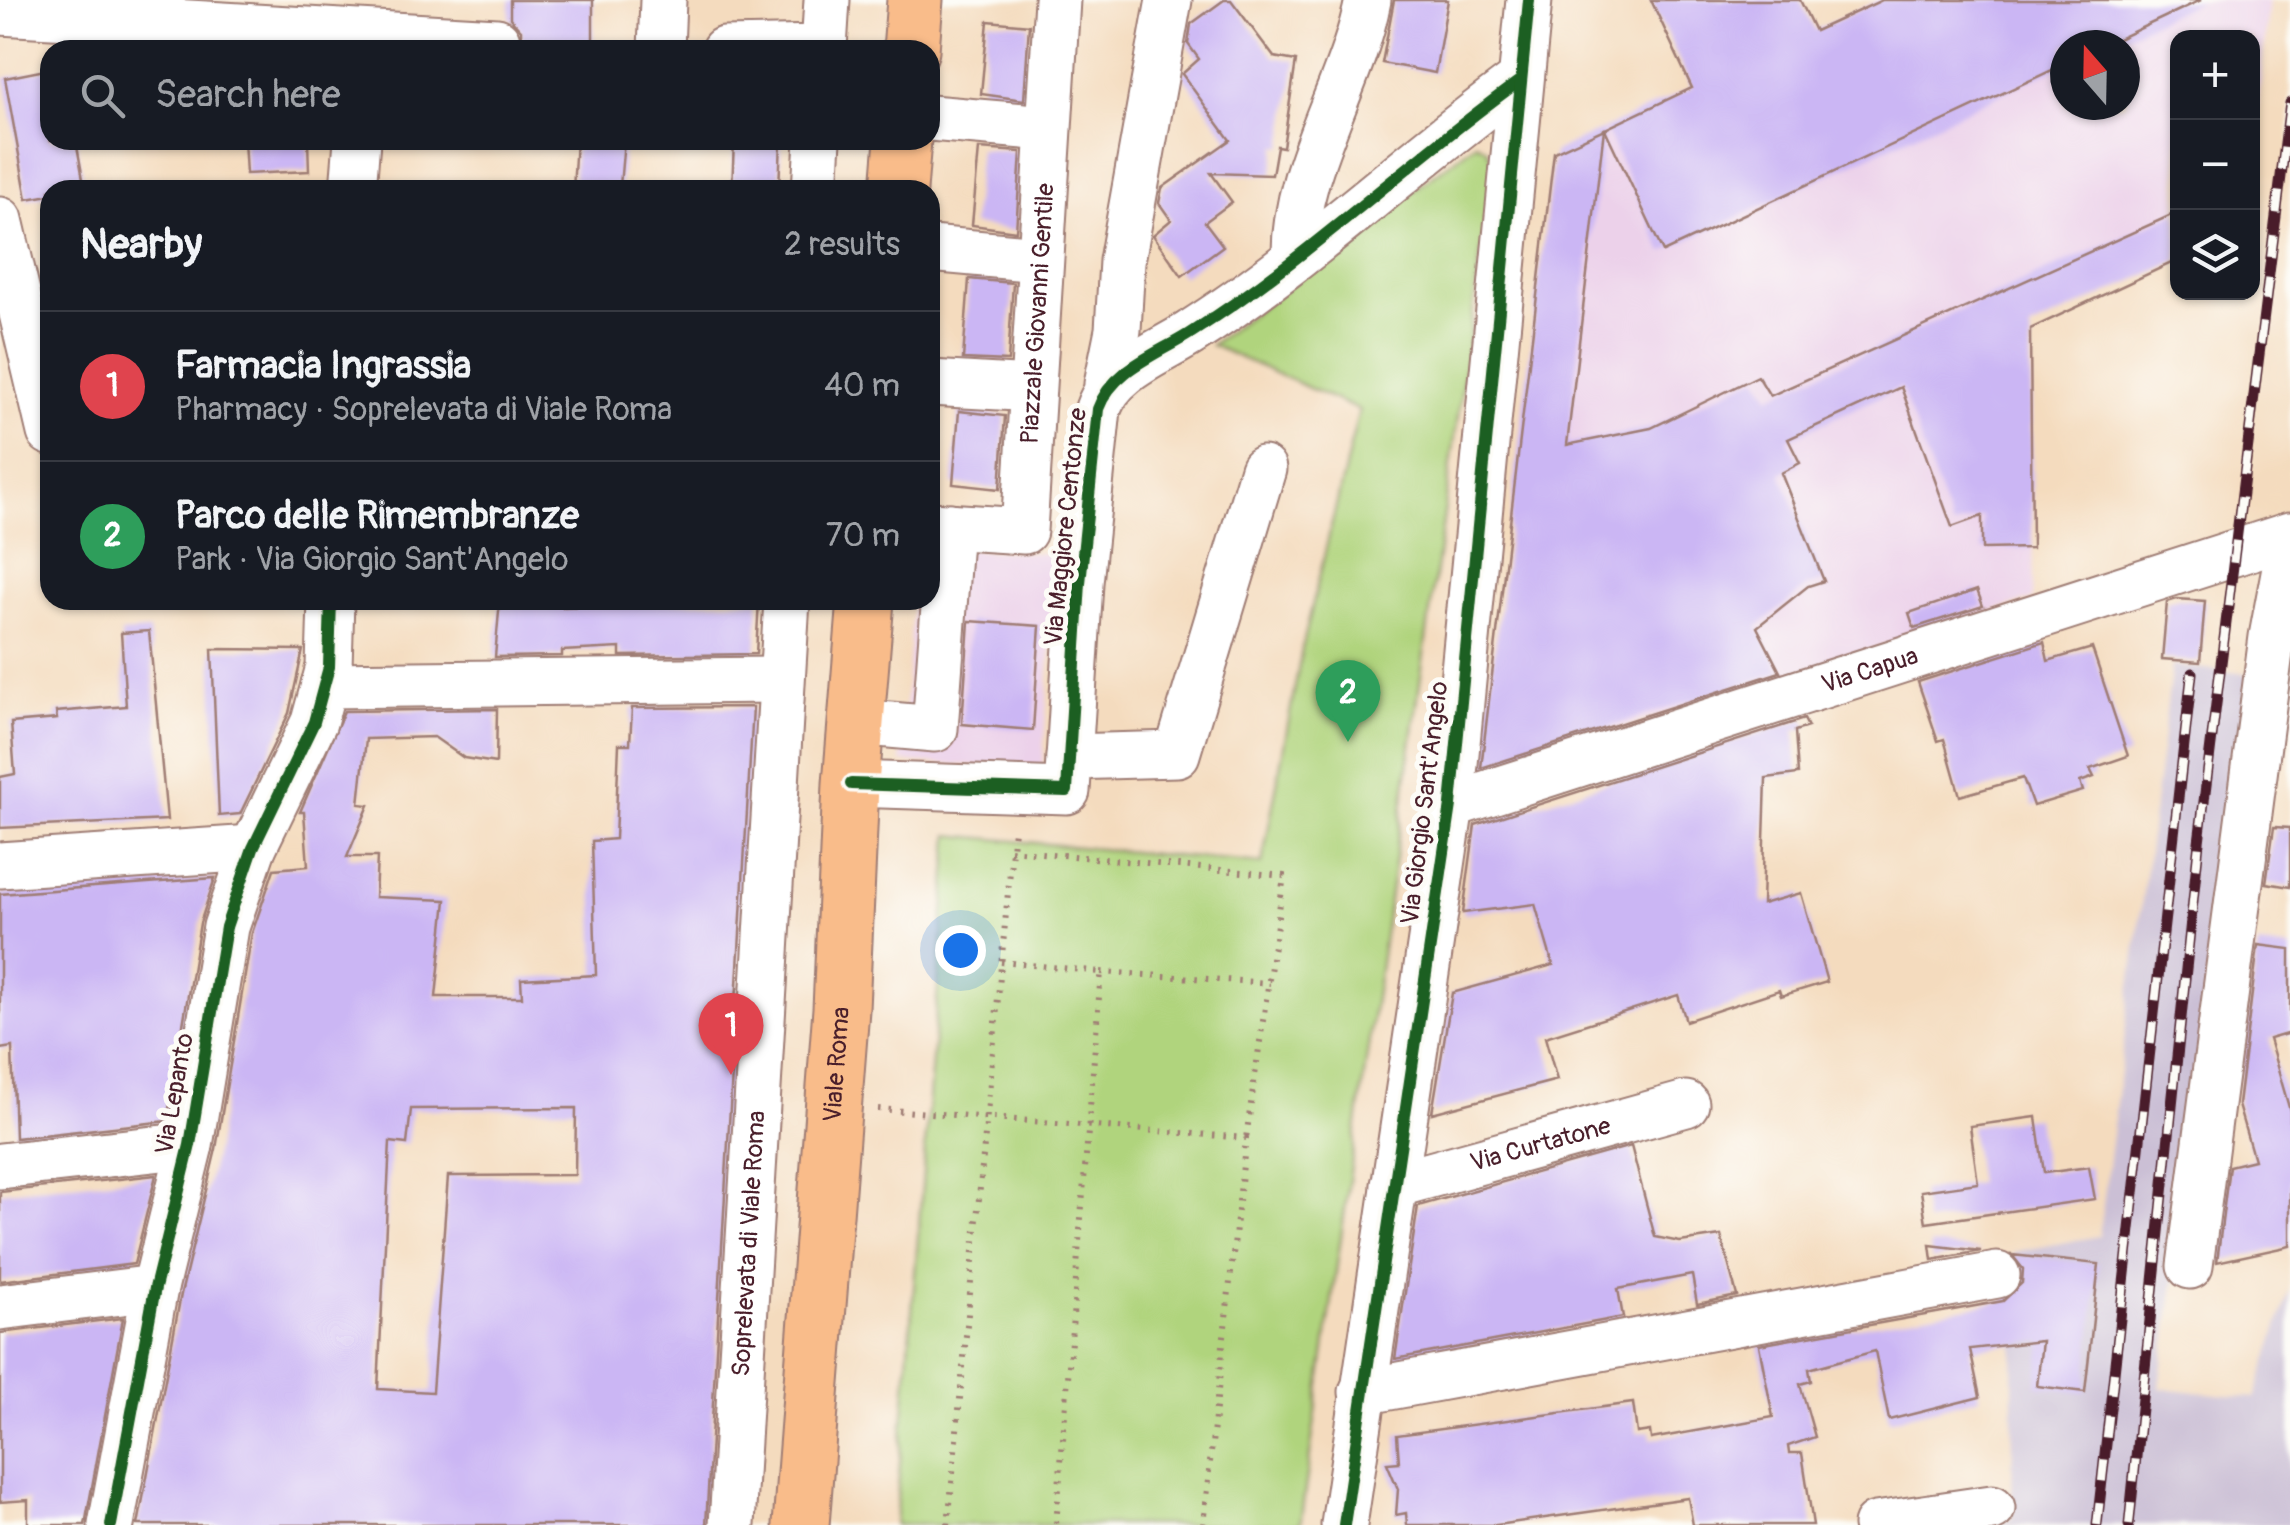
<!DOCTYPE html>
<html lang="en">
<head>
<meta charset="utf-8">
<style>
	:root { --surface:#171b24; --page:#242831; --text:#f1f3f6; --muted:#9ea1a6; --line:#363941; --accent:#1f6fb2 }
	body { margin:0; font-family:Pangolin,sans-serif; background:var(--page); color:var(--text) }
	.controls { position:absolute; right:30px; top:30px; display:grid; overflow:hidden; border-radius:20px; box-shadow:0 2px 8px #0004 }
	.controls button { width:90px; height:90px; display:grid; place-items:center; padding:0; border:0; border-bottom:2px solid var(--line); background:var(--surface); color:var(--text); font:50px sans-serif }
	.compass { position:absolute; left:2050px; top:30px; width:90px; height:90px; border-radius:50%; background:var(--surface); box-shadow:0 2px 8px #0004; rotate:340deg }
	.you { position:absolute; left:960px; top:950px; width:35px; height:35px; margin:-25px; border:8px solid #fff; border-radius:50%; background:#1a73e8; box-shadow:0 0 0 15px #1a73e833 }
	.badge { display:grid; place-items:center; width:65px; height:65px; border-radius:50%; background:var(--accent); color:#fff; font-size:32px; font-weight:700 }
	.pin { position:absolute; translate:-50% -82px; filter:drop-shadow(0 2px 5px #0008) }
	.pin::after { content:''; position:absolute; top:52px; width:35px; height:30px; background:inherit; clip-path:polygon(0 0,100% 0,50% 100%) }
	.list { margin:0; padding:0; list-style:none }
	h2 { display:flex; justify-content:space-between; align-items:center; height:130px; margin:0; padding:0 40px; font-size:42px }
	h2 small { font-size:32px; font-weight:400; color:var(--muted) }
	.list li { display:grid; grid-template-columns:65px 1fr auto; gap:30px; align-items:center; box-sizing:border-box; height:150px; padding:0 40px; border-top:2px solid var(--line) }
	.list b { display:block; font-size:38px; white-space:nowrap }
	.list p { margin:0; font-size:32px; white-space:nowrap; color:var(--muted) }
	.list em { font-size:32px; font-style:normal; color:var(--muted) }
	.icon { flex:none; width:55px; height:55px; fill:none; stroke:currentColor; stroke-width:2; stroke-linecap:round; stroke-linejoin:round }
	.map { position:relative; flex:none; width:2290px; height:1525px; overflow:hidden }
	.search { position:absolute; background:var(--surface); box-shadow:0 2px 8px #0004; left:40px; top:40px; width:900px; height:110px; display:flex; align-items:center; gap:25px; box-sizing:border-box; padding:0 35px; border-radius:30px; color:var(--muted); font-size:38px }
	.panel { position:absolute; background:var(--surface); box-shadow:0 2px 8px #0004; left:40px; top:180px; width:900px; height:430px; border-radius:30px }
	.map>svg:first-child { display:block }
	.built { fill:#ecd1ea; fill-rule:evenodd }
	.industrial { fill:#cbbfd5 }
	.green { fill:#b0d47d; stroke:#7d7a54; stroke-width:2.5 }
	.building { fill:#cbb6f4; fill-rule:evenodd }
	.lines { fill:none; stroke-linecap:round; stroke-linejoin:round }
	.minor-casing { stroke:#9f7d74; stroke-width:49 }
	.major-casing { stroke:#9f7d74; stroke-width:59 }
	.path { stroke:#9f7d74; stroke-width:6; stroke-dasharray:2.5 8; stroke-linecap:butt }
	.minor { stroke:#fff; stroke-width:45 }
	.major { stroke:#f9bc8a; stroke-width:55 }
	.rail-casing { stroke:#4a1f2b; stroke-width:11 }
	.rail { stroke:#fdfcf7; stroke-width:8; stroke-dasharray:22; stroke-linecap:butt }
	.cycleway-casing { stroke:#fdfcf7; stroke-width:19 }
	.cycleway { stroke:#1b5e20; stroke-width:12 }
	.labels { text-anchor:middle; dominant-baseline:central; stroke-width:10; stroke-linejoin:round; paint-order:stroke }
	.street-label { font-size:25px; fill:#4a1f2b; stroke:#fdfcf7 }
</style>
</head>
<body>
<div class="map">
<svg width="2290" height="1525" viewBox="0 0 2290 1525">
	<rect width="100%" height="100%" fill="#fdfcf7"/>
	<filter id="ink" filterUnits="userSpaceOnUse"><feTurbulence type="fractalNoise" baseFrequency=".01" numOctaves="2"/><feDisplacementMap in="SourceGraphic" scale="20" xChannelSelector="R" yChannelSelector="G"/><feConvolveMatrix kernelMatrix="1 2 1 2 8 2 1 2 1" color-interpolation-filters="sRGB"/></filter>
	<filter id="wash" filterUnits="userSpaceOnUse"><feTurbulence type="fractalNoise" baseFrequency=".0048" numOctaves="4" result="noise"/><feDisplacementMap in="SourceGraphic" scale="40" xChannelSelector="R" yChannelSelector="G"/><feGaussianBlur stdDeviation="2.25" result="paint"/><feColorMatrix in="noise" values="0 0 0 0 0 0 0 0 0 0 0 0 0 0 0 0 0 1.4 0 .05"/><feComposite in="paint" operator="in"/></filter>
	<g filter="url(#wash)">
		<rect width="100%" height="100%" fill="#f4dbbe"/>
		<g class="built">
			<path d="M1879 0H2269L2253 148 2252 38H2178L2177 260 2030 329 2033 599 1480 772 1554 152ZM2065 45H2125V105H2065Z"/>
			<path d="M930 548 1057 554 1042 769 901 762 913 600H930Z"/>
		</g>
		<path class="industrial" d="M2172 665 2255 675 2160 1388 2255 1398 2290 1289V1525H1987L2012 1518 2014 1252 2099 1236Z"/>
		<path class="green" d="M1476 143 1486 148 1494 163 1300 1525H895L950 835 1262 864 1302 649 1359 410 1211 345Z"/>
		<g id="blocks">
			<g class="building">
				<path d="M510 0H593V50H521V30L510 18Z"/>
				<path d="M1224 0H1231L1274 57 1296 61 1283 147 1277 146 1272 175 1211 173 1232 202 1205 222 1223 246 1182 276 1153 235 1171 220 1159 203 1162 188 1230 140 1182 74 1199 59 1188 44 1191 24Z"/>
				<path d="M1394 0H1448L1435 73 1382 63Z"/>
				<path d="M1651 0H1800L1815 31 1882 0H2201L2105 45H2065V64L1663 252 1605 129 1692 88Z"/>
				<path d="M988 21 1029 25 1024 100 981 94Z"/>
				<path d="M50 69V140H76L83 179 65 184 66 190H50V195L27 199 5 78Z"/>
				<path d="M1604 129 1567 445 1651 428 1758 376 1770 396 2178 212V260L2030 329 2032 548 1982 549V516L1952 527 1901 387 1788 439 1800 463 1781 473 1824 581 1808 586 1757 627 1780 672 1481 768 1554 152Z"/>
				<path d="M244 140H308L309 171 246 174Z"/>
				<path d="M576 140H624L620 186 573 190Z"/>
				<path d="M734 140H781L779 190H732Z"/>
				<path d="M979 149 1021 152 1016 231 972 225Z"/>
				<path d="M969 279 1013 283 1008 361 963 359Z"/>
				<path d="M959 411 1005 416 1000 489 953 484Z"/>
				<path d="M1977 590 1983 606 1914 628 1909 613Z"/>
				<path d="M2177 599 2205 601 2200 662 2162 659 2167 602Z"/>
				<path d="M500 600H563V607L759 600 756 654 620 656V648L562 651V656L495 657Z"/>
				<path d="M969 621 1040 626 1033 730 962 724Z"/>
				<path d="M149 631 167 820 0 828V777L15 774 11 723 57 719 56 712 126 706 121 633Z"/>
				<path d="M2044 642 2048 661 2092 648 2128 756 2090 769 2094 777 2080 782 2083 791 2033 806 2023 778 1960 796 1944 739 1938 741 1918 682Z"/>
				<path d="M212 649 303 650 289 713 240 814 219 816Z"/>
				<path d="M753 707 706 1525H138L181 1294 216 1149 252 933 274 869 308 866 304 812H300L344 711 497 709 496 763 464 758 434 737 366 739 359 804 369 805 347 857H377L375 897 446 900 436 997H522L521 979 596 975 592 841 615 839 619 744H630L632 708ZM576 1108 575 1175 448 1176 432 1392 378 1389 390 1142 407 1144 411 1109Z"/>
				<path d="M1804 719 1808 727 1795 731 1798 774 1766 778 1762 904 1801 893 1827 982 1781 996 1779 990 1686 1021 1678 995 1545 1037 1557 1080 1432 1113 1452 993 1553 965 1535 904 1463 913 1475 825Z"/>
				<path d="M2274 827 2290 828V887L2266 883Z"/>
				<path d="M215 878 200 923 167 1121 15 1138 12 1047 0 1049V894Z"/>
				<path d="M2258 945 2290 949V1033L2269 1039 2290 1111V1246L2217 1262 2229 1166 2254 1160 2238 1105Z"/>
				<path d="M2036 1117 2044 1173 2089 1167 2095 1199 1926 1223 1921 1191 1978 1183 1970 1126Z"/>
				<path d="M1631 1146 1655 1237 1680 1242 1721 1236 1737 1296 1697 1304 1692 1275 1618 1289 1623 1317 1395 1359 1418 1206Z"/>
				<path d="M156 1175 134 1264 0 1281V1192Z"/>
				<path d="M1930 1245 1981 1251 1932 1260Z"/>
				<path d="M2012 1255 2099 1264 2085 1392 2037 1386 2042 1341 1970 1349 1980 1397 1889 1420 1875 1351 1809 1369 1811 1381 1800 1384 1815 1437 1788 1446 1789 1453H1802L1813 1525H1693L1688 1498 1496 1525H1407L1406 1513 1396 1515 1398 1489 1387 1463 1399 1462 1397 1435 1633 1403 1637 1433 1650 1431 1651 1439 1773 1417 1759 1345 2003 1301 2022 1283 2023 1269Z"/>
				<path d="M123 1318 85 1525H28V1500L0 1502V1333Z"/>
			</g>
		</g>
	</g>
	<g filter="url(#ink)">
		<use href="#blocks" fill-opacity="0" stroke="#9f7d74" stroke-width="2.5"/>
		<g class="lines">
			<defs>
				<g id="minor">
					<path d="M0 12 497 41"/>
					<path d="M661 50 663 0"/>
					<path d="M724 50 824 48 827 0"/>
					<path d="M930 118 1048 128"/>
					<path d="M353 190 357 140"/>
					<path d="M815 190 818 140"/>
					<path d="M0 220 50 432"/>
					<path d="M930 249 1039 259"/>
					<path d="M1295 258C1293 168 1352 86 1368 0"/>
					<path d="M930 383 1032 389"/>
					<path d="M1107 384 1118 330 1122 261 1169 0"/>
					<path id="s1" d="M930 525 1024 531 1057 0"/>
					<path d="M324 685 781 680"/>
					<path d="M856 722 935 729 950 526"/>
					<path d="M1069 757 1177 754 1263 469"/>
					<path d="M851 784 1067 791 1080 583 1098 409C1112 370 1154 356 1189 334 1306 260 1406 163 1518 82"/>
					<path id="s2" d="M1451 805 2290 535"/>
					<path d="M0 865 253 848"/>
					<path d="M0 1166 190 1145"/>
					<path id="s3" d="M1394 1185 1686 1104"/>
					<path d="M2190 1266 2272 637 2290 541"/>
					<path d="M0 1307 155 1288"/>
					<path d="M1362 1392 1997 1275"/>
					<path d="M111 1525 155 1288 190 1145 226 927 253 848 314 722 329 667 331 600"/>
					<path id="s4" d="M732 1525 787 600"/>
					<path d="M1344 1525 1451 805 1529 0"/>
					<path d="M1876 1525 1992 1508"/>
				</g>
				<g id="major">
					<path d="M911 50 915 0"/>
					<path d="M899 190 903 140"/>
					<path id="s5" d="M801 1525 841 1009 851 784 866 600"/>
				</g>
			</defs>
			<use href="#minor" class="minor-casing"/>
			<use href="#major" class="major-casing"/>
			<g class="path">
				<path d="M1010 850 1284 876 1246 1138"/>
				<path d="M1001 962 1101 972 1056 1525"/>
				<path d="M1101 972 1270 983"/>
				<path d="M878 1109 1246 1138 1203 1525"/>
				<path d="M948 1525 1014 829"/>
			</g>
			<use href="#minor" class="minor"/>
			<use href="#major" class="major"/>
			<defs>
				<g id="rail">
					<path d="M2097 1525 2192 673"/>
					<path d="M2129 1525 2199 842 2290 103"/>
				</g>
			</defs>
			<use href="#rail" class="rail-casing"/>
			<use href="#rail" class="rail"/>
			<defs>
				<g id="cycleway">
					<path d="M851 784 1067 791 1080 583 1098 409C1112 370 1154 356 1189 334 1306 260 1406 163 1518 82"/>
					<path d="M111 1525 155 1288 190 1145 226 927 253 848 314 722 329 667 331 600"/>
					<path d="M1344 1525 1451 805 1529 0"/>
				</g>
			</defs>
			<use href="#cycleway" class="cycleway-casing"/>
			<use href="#cycleway" class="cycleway"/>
		</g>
	</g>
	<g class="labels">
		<g class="street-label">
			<text stroke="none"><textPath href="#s1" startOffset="312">Piazzale Giovanni Gentile</textPath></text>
			<text transform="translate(1066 527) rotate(-84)">Via Maggiore Centonze</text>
			<text stroke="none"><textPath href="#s2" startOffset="440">Via Capua</textPath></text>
			<text transform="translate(1425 803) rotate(-83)">Via Giorgio Sant'Angelo</text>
			<text stroke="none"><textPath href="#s5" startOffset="462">Viale Roma</textPath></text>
			<text transform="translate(175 1094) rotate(-80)">Via Lepanto</text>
			<text stroke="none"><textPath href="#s3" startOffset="152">Via Curtatone</textPath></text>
			<text stroke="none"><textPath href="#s4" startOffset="282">Soprelevata di Viale Roma</textPath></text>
		</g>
	</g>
</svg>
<div class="controls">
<button>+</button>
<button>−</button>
<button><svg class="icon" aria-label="layers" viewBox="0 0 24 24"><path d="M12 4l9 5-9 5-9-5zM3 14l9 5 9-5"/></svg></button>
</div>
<svg class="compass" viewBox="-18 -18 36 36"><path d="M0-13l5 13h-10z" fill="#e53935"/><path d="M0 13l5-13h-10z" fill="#9ea1a6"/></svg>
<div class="you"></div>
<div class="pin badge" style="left:731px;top:1075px;background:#e0444e">1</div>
<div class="pin badge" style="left:1348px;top:742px;background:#2e9e5b">2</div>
<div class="search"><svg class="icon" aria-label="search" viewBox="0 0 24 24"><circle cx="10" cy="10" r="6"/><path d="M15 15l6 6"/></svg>Search here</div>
<section class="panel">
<h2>Nearby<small>2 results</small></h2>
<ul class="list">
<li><span class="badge" style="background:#e0444e">1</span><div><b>Farmacia Ingrassia</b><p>Pharmacy · Soprelevata di Viale Roma</p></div><em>40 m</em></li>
<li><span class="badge" style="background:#2e9e5b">2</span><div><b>Parco delle Rimembranze</b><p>Park · Via Giorgio Sant'Angelo</p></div><em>70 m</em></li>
</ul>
</section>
</div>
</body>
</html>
